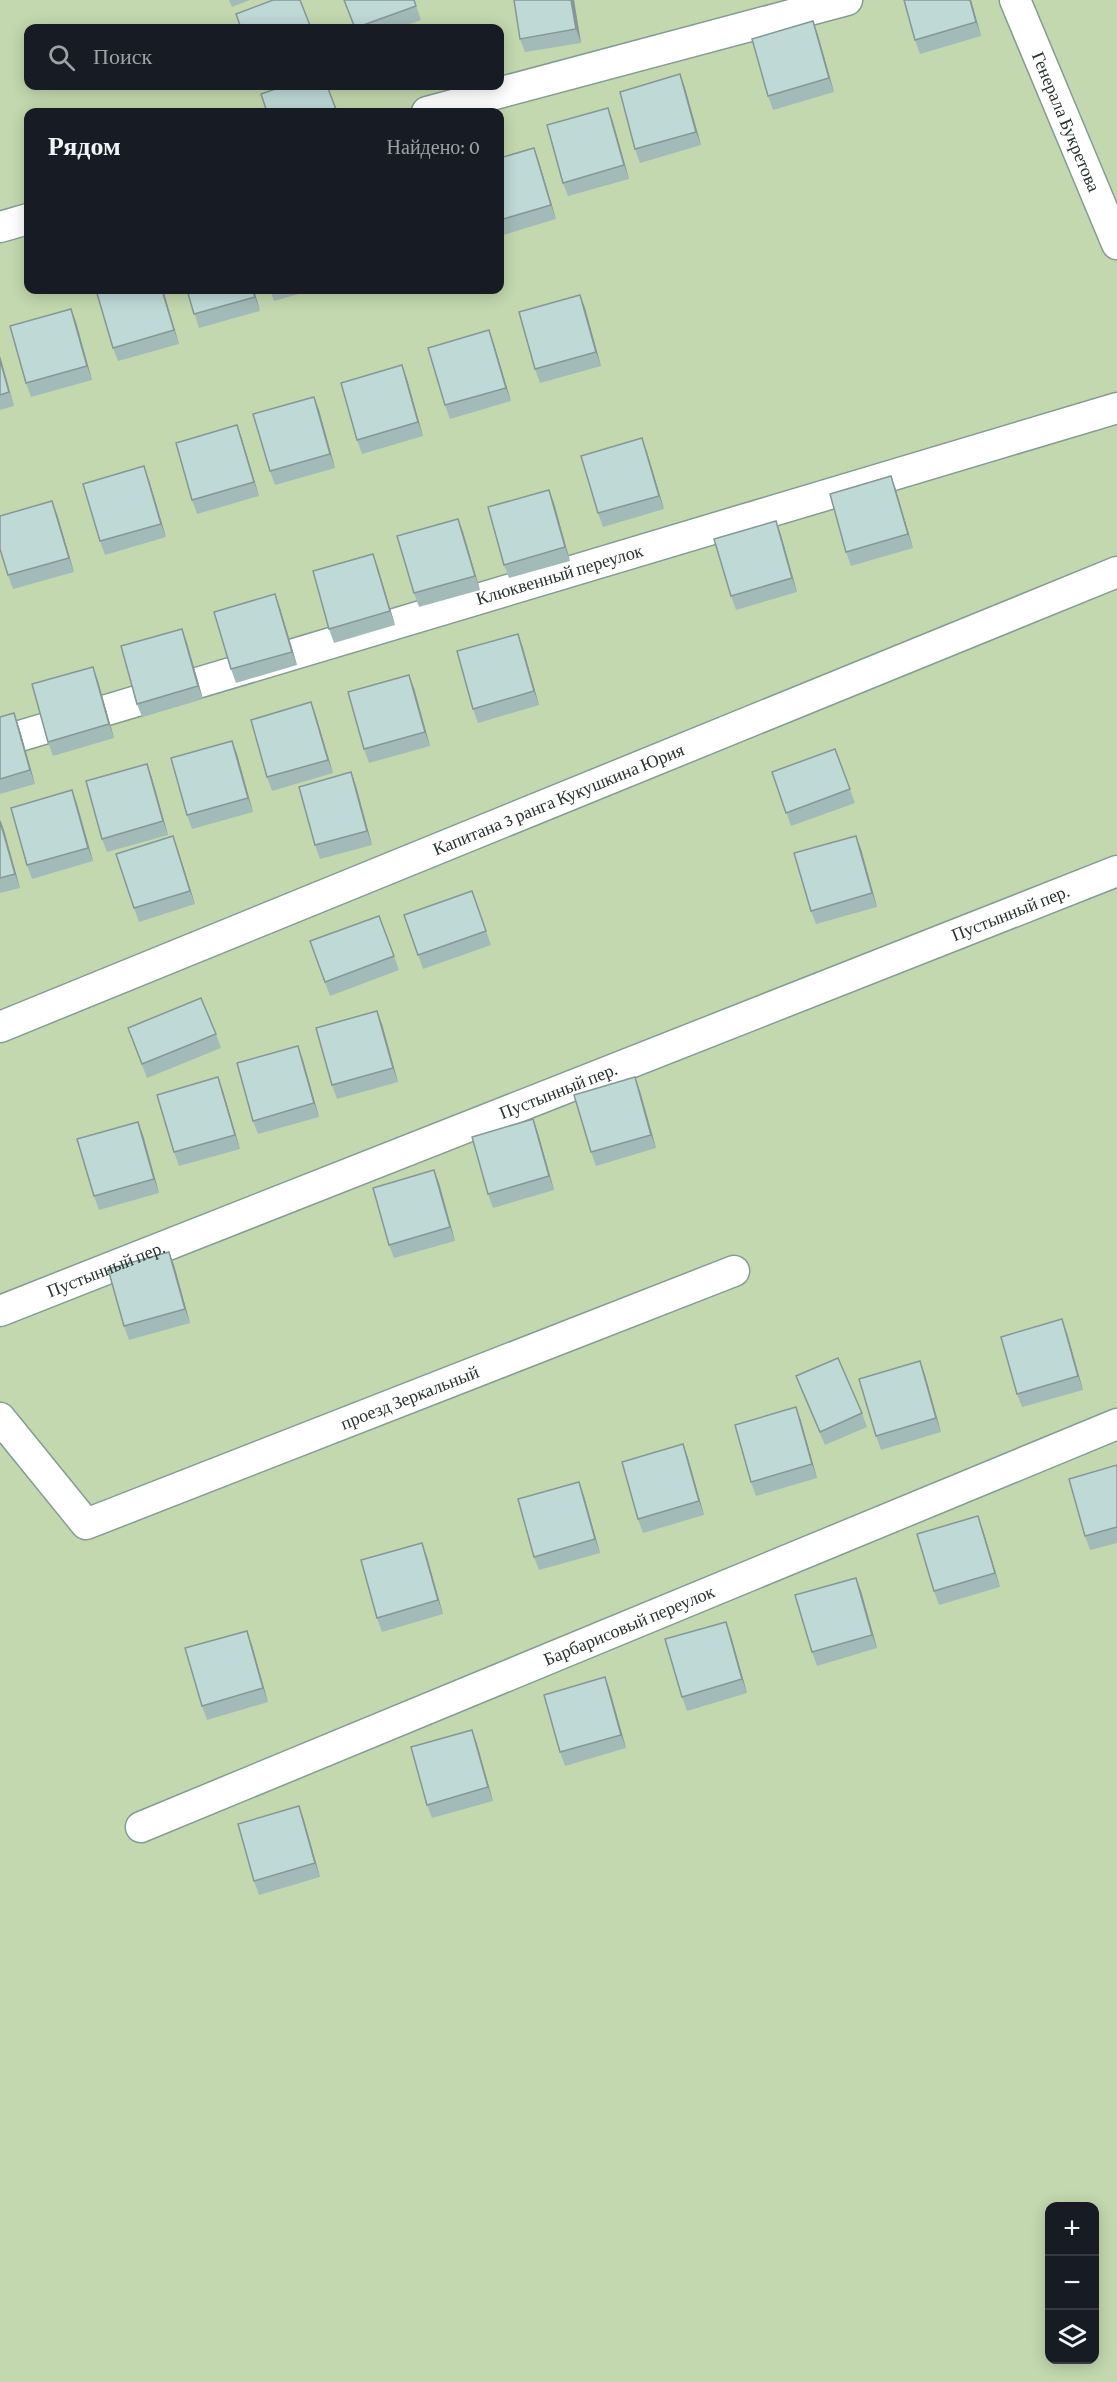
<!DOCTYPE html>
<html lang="ru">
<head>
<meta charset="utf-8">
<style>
	:root { --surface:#171b24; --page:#242831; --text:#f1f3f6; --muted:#9ea1a6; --line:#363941 }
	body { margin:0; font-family:"Crimson Pro",serif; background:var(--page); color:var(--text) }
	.controls { position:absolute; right:18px; bottom:18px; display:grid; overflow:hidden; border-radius:12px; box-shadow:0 3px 15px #0003 }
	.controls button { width:54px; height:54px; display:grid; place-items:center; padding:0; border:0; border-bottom:2px solid var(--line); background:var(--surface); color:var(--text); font:30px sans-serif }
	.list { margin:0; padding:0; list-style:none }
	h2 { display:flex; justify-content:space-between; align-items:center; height:78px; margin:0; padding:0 24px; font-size:26px }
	h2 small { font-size:20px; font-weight:400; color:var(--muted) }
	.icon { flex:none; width:33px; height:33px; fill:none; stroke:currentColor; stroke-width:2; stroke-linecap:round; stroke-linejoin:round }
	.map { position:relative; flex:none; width:1117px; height:2382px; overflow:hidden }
	.search { position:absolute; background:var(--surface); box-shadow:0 3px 15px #0003; left:24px; top:24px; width:480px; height:66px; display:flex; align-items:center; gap:15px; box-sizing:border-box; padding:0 21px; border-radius:12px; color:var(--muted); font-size:22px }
	.panel { position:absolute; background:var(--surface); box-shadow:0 3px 15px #0003; left:24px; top:108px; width:480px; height:186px; border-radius:12px }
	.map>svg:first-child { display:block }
	.green { fill:#c3d8af; fill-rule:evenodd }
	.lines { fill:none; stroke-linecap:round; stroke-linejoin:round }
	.minor-casing { stroke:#859c93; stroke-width:33 }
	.minor { stroke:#fff; stroke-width:30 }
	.wall { fill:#a3bbb8 }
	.shaded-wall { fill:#859896 }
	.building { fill:#bed9d6; stroke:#859896; stroke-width:1.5 }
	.labels { text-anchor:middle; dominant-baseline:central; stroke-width:4.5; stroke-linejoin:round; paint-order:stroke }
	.street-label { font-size:18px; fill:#2a3330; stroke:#eafef5 }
</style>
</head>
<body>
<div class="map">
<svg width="1117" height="2382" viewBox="0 0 1117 2382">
	<rect width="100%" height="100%" fill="#eafef5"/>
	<path class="green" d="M0 0H1117V2382H0ZM28 28H500V86H28ZM28 112H500V290H28ZM1050 2206H1094V2360H1050Z"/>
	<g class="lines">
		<defs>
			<g id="minor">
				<path id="s1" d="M1015 0 1117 244"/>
				<path d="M427 112 847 0"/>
				<path d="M0 227 28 219"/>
				<path id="s2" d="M0 742 1117 408"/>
				<path id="s3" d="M0 1027 1117 572"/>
				<path id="s4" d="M0 1311 1117 871"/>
				<path id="s5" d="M0 1418 86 1524 734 1271"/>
				<path id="s6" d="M141 1827 1117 1424"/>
			</g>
		</defs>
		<use href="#minor" class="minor-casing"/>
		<use href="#minor" class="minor"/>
	</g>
	<g class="wall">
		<path d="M229 0H250L232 7Z"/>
		<path d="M414 0 421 20 398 28H355Z"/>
		<path d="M514 0H574L581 43 525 52 520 39Z"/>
		<path d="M971 0 981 36 920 54 915 40Z"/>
		<path d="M813 21 818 35 834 92 773 110 768 96Z"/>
		<path d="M680 74 685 88 701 145 640 163 635 149Z"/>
		<path d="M608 108 613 122 629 179 568 196 563 183Z"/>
		<path d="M500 158 539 162 556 219 500 236Z"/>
		<path d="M99 290H163L179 344 118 361 113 348Z"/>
		<path d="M187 290H254L260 311 199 328Z"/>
		<path d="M270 290H313L274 301Z"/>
		<path d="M580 295 585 308 601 366 540 383 535 369Z"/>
		<path d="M71 309 76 322 92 380 31 397 26 383Z"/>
		<path d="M494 344 511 401 450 419 445 405Z"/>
		<path d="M0 356 14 406 0 410Z"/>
		<path d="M407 379 423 436 362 454 357 440Z"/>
		<path d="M314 397 319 410 335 468 275 485 270 471Z"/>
		<path d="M237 425 242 439 259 496 197 514 192 500Z"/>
		<path d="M647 452 664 509 603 527 598 513Z"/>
		<path d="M891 476 896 490 913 548 851 566 846 552Z"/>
		<path d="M149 480 166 537 105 555 100 541Z"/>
		<path d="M554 503 570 561 509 578 504 565Z"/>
		<path d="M57 514 74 572 13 589 8 575Z"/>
		<path d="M458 519 463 532 480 590 419 607 414 593Z"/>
		<path d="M776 521 781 535 797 592 736 610 731 596Z"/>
		<path d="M378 568 395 625 334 643 329 629Z"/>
		<path d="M280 608 297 665 236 683 231 669Z"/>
		<path d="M182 629 187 643 203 699 142 717 137 704Z"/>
		<path d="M518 634 523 648 539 705 478 723 473 709Z"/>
		<path d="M98 681 114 738 53 756 48 742Z"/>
		<path d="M414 688 430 746 369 763 364 749Z"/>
		<path d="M311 702 316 716 333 773 272 791 267 777Z"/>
		<path d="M0 717 19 727 35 784 0 794Z"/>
		<path d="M232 741 237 754 253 812 192 829 187 815Z"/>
		<path d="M835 749 855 803 791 826 772 772Z"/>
		<path d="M147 764 152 778 168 835 107 852 102 839Z"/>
		<path d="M351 772 356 786 372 845 320 859 315 845Z"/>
		<path d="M72 790 77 804 93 861 32 879 27 865Z"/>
		<path d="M0 820 20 888 0 893Z"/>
		<path d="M861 849 877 907 816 924 811 911Z"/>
		<path d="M178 850 195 904 139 922 134 908Z"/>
		<path d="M472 891 491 945 423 969 404 915Z"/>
		<path d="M310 941 394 956 399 970 330 996Z"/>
		<path d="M382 1024 398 1082 337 1099 332 1085Z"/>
		<path d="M128 1028 216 1034 221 1048 147 1078Z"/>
		<path d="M303 1060 319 1117 258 1134 253 1121Z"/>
		<path d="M223 1091 240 1149 179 1166 174 1152Z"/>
		<path d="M640 1091 656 1148 596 1166 591 1152Z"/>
		<path d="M533 1119 538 1133 554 1190 493 1208 488 1194Z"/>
		<path d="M143 1135 159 1193 99 1210 94 1196Z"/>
		<path d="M439 1183 455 1241 394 1258 389 1245Z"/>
		<path d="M169 1252 174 1265 190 1323 129 1340 124 1326Z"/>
		<path d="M1067 1333 1083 1390 1022 1407 1017 1394Z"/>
		<path d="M920 1361 925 1375 941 1432 881 1450 876 1436Z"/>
		<path d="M796 1376 862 1413 867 1427 825 1445 801 1390Z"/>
		<path d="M796 1407 801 1421 817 1478 756 1496 751 1482Z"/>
		<path d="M683 1444 688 1458 704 1515 643 1533 638 1519Z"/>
		<path d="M1117 1465V1543L1090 1550 1085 1536Z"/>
		<path d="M584 1496 600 1553 539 1570 534 1557Z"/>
		<path d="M978 1516 983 1530 1000 1587 939 1605 934 1591Z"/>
		<path d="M422 1543 427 1557 443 1614 382 1632 377 1618Z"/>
		<path d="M861 1591 877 1648 817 1666 812 1652Z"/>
		<path d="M247 1631 252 1645 268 1702 207 1720 202 1706Z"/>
		<path d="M731 1636 747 1693 687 1711 682 1697Z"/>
		<path d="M605 1677 610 1691 626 1748 565 1766 560 1752Z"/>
		<path d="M477 1744 493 1801 432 1818 427 1805Z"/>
		<path d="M299 1806 304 1820 320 1877 259 1895 254 1881Z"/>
	</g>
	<g class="shaded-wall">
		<path d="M571 0H574L581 43 576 29Z"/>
		<path d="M970 0H971L981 36 976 22Z"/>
		<path d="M813 21 818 35 834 92 829 78Z"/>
		<path d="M680 74 685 88 701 145 696 132Z"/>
		<path d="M608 108 613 122 629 179 624 165Z"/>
		<path d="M534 148 539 162 556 219 551 205Z"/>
		<path d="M162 290H163L179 344 174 330Z"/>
		<path d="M252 290H254L260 311 255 297Z"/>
		<path d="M580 295 585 308 601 366 596 352Z"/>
		<path d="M71 309 76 322 92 380 87 366Z"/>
		<path d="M489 330 494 344 511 401 506 388Z"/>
		<path d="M0 356 14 406 0 360Z"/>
		<path d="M402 365 407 379 423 436 418 422Z"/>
		<path d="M314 397 319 410 335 468 330 454Z"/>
		<path d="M237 425 242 439 259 496 254 482Z"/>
		<path d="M642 438 647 452 664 509 659 496Z"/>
		<path d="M144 466 149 480 166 537 161 524Z"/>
		<path d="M891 476 896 490 913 548 908 534Z"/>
		<path d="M549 490 554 503 570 561 565 547Z"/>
		<path d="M52 501 57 514 74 572 69 558Z"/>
		<path d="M458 519 463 532 480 590 475 576Z"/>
		<path d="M776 521 781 535 797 592 792 578Z"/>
		<path d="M373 554 378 568 395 625 390 611Z"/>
		<path d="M275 594 280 608 297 665 292 652Z"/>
		<path d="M182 629 187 643 203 699 198 686Z"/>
		<path d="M518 634 523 648 539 705 534 691Z"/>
		<path d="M93 667 98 681 114 738 109 724Z"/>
		<path d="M409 675 414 688 430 746 425 732Z"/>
		<path d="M311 702 316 716 333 773 328 760Z"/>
		<path d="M14 713 19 727 35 784 30 770Z"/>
		<path d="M232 741 237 754 253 812 248 798Z"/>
		<path d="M147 764 152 778 168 835 163 821Z"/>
		<path d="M351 772 356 786 372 845 367 831Z"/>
		<path d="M72 790 77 804 93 861 88 848Z"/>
		<path d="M0 820 4 830 20 888 15 874Z"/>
		<path d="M173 836 178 850 195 904 190 891Z"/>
		<path d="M856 836 861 849 877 907 872 893Z"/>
		<path d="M377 1011 382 1024 398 1082 393 1068Z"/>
		<path d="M298 1046 303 1060 319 1117 314 1103Z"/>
		<path d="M218 1077 223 1091 240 1149 235 1135Z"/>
		<path d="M635 1077 640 1091 656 1148 651 1135Z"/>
		<path d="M533 1119 538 1133 554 1190 549 1176Z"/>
		<path d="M138 1122 143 1135 159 1193 154 1179Z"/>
		<path d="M434 1170 439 1183 455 1241 450 1227Z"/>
		<path d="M169 1252 174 1265 190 1323 185 1309Z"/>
		<path d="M1062 1319 1067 1333 1083 1390 1078 1376Z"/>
		<path d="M920 1361 925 1375 941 1432 936 1418Z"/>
		<path d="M796 1407 801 1421 817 1478 812 1464Z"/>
		<path d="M683 1444 688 1458 704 1515 699 1501Z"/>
		<path d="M579 1482 584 1496 600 1553 595 1539Z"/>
		<path d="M978 1516 983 1530 1000 1587 995 1573Z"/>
		<path d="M422 1543 427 1557 443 1614 438 1600Z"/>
		<path d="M856 1578 861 1591 877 1648 872 1635Z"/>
		<path d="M726 1622 731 1636 747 1693 742 1679Z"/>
		<path d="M247 1631 252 1645 268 1702 263 1688Z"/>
		<path d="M605 1677 610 1691 626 1748 621 1735Z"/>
		<path d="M472 1730 477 1744 493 1801 488 1787Z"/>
		<path d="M299 1806 304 1820 320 1877 315 1863Z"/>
	</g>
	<g class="building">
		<path d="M273 0H300L311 28H241L236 14Z"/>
		<path d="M344 0H414L416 6 355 28Z"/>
		<path d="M514 0H571L576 29 520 39Z"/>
		<path d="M904 0H970L976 22 915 40Z"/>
		<path d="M813 21 829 78 768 96 752 39Z"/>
		<path d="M680 74 696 132 635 149 620 92Z"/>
		<path d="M284 86H327L337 112H267L261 94Z"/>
		<path d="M608 108 624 165 563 183 547 125Z"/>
		<path d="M534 148 551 205 500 220V158Z"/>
		<path d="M96 290H162L174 330 113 348Z"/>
		<path d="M187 290H252L255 297 194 314Z"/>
		<path d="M580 295 596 352 535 369 519 312Z"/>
		<path d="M71 309 87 366 26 383 10 326Z"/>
		<path d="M489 330 506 388 445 405 428 348Z"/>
		<path d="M0 360 9 392 0 395Z"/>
		<path d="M402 365 418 422 357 440 341 383Z"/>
		<path d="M314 397 330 454 270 471 253 414Z"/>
		<path d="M237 425 254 482 192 500 176 443Z"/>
		<path d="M642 438 659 496 598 513 581 456Z"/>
		<path d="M144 466 161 524 100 541 83 484Z"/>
		<path d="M891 476 908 534 846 552 830 494Z"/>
		<path d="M549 490 565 547 504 565 488 507Z"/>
		<path d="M52 501 69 558 8 575 0 549V516Z"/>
		<path d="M458 519 475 576 414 593 397 536Z"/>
		<path d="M776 521 792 578 731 596 714 539Z"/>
		<path d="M373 554 390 611 329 629 313 571Z"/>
		<path d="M275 594 292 652 231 669 214 612Z"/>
		<path d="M182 629 198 686 137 704 121 646Z"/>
		<path d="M518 634 534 691 473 709 457 651Z"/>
		<path d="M93 667 109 724 48 742 32 684Z"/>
		<path d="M409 675 425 732 364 749 348 692Z"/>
		<path d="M311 702 328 760 267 777 251 720Z"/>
		<path d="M14 713 30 770 0 779V717Z"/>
		<path d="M232 741 248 798 187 815 171 758Z"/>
		<path d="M835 749 850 789 786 813 772 772Z"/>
		<path d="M147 764 163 821 102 839 86 781Z"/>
		<path d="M351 772 367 831 315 845 299 787Z"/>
		<path d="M72 790 88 848 27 865 11 808Z"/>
		<path d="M0 821 15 874 0 878Z"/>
		<path d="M173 836 190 891 134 908 116 854Z"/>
		<path d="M856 836 872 893 811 911 794 853Z"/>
		<path d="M472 891 486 931 418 955 404 915Z"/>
		<path d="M379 916 394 956 325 982 310 941Z"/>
		<path d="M201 998 216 1034 142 1064 128 1028Z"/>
		<path d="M377 1011 393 1068 332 1085 316 1028Z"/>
		<path d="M298 1046 314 1103 253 1121 237 1063Z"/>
		<path d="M218 1077 235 1135 174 1152 157 1095Z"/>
		<path d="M635 1077 651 1135 591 1152 574 1095Z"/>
		<path d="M533 1119 549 1176 488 1194 472 1137Z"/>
		<path d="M138 1122 154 1179 94 1196 77 1139Z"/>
		<path d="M434 1170 450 1227 389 1245 373 1188Z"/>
		<path d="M169 1252 185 1309 124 1326 108 1269Z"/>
		<path d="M1062 1319 1078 1376 1017 1394 1001 1337Z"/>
		<path d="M838 1358 862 1413 820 1432 796 1376Z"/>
		<path d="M920 1361 936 1418 876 1436 859 1379Z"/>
		<path d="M796 1407 812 1464 751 1482 735 1425Z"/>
		<path d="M683 1444 699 1501 638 1519 622 1462Z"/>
		<path d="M1117 1465V1527L1085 1536 1069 1479Z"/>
		<path d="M579 1482 595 1539 534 1557 518 1499Z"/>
		<path d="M978 1516 995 1573 934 1591 917 1534Z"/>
		<path d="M422 1543 438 1600 377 1618 361 1560Z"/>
		<path d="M856 1578 872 1635 812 1652 795 1595Z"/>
		<path d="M726 1622 742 1679 682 1697 665 1639Z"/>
		<path d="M247 1631 263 1688 202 1706 185 1648Z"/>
		<path d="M605 1677 621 1735 560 1752 544 1695Z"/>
		<path d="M472 1730 488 1787 427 1805 411 1747Z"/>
		<path d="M299 1806 315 1863 254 1881 238 1824Z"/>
	</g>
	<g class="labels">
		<g class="street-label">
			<text stroke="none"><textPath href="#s1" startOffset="132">Генерала Букретова</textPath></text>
			<text stroke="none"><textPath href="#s2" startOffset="584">Клюквенный переулок</textPath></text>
			<text stroke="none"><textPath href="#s3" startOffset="603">Капитана 3 ранга Кукушкина Юрия</textPath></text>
			<text stroke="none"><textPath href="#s4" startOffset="1086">Пустынный пер.</textPath></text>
			<text stroke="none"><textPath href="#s4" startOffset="600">Пустынный пер.</textPath></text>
			<text stroke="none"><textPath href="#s4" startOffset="114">Пустынный пер.</textPath></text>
			<text stroke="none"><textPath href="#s5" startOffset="484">проезд Зеркальный</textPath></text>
			<text stroke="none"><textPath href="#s6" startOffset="528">Барбарисовый переулок</textPath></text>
		</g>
	</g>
</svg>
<div class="controls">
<button>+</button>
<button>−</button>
<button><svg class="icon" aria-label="layers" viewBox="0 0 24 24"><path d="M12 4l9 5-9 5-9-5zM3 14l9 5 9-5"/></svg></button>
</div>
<div class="search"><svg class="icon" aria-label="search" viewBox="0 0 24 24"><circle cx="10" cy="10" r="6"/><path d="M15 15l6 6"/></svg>Поиск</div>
<section class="panel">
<h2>Рядом<small>Найдено: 0</small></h2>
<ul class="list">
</ul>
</section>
</div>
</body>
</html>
